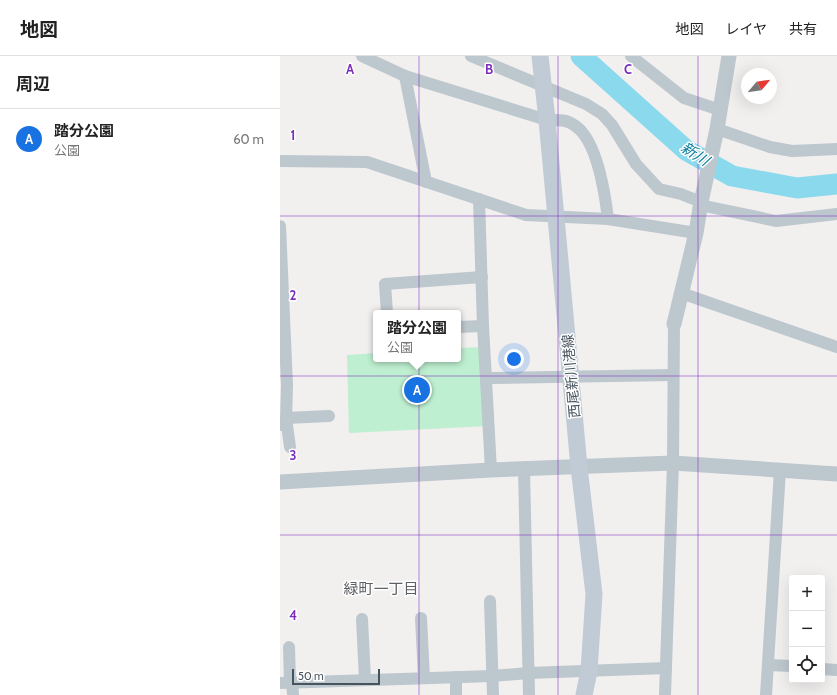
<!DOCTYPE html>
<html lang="ja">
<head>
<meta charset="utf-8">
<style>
	:root { --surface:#fff; --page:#f2f2f2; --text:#222; --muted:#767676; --line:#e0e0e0; --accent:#1872e2 }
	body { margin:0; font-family:Cabin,"Noto Sans JP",sans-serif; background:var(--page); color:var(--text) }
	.controls { position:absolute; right:12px; bottom:12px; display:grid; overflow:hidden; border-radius:4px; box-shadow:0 4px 16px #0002 }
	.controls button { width:36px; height:36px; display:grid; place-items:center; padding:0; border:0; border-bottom:1px solid var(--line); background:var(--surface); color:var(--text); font:20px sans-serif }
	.compass { position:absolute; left:461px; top:12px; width:36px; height:36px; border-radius:50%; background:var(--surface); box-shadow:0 4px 16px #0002; rotate:61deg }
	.scale { position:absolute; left:12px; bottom:10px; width:88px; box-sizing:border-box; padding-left:4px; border:2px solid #47535d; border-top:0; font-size:11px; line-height:14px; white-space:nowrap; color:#47535d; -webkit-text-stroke:3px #fff; paint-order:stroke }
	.you { position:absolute; left:234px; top:303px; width:14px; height:14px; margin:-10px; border:3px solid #fff; border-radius:50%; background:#1a73e8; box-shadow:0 0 0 6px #1a73e833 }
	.badge { display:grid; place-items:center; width:26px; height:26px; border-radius:50%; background:var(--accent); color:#fff; font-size:13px; font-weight:700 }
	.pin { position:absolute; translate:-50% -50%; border:2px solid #fff; box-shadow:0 1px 4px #0006 }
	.popup { position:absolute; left:93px; top:254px; width:88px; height:52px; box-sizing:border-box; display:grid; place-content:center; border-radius:4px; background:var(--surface); filter:drop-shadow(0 1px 3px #0005); font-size:13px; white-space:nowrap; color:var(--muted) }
	.popup b { font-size:15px; color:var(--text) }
	.popup::after { content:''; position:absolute; left:50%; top:100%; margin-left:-8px; border:8px solid transparent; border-top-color:var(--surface) }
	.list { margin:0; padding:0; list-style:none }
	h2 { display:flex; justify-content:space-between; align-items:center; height:52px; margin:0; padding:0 16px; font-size:17px }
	h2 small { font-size:13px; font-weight:400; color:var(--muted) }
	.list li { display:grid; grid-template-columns:26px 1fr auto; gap:12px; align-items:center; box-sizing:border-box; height:60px; padding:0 16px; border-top:1px solid var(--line) }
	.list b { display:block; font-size:15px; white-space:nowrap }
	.list p { margin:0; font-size:13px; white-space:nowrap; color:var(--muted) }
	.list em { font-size:13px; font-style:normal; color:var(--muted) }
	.icon { flex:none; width:22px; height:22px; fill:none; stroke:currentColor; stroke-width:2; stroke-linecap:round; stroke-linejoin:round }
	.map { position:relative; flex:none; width:557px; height:639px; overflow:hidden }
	header { display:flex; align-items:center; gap:24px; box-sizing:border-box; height:56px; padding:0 20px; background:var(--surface); border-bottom:1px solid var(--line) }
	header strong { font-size:19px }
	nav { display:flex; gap:22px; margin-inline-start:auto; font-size:14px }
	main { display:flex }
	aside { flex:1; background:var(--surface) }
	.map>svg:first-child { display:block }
	.green { fill:#beefd0 }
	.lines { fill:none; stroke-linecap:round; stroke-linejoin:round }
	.river { stroke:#8bd9ec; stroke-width:21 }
	.minor { stroke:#bdc7ce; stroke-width:12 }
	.tertiary { stroke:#bdc7ce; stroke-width:15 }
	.secondary { stroke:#c0cbd6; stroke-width:17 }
	.grid { fill:none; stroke:#7b2cbf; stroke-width:1; stroke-opacity:0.55 }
	.labels { text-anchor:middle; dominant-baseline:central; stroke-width:3; stroke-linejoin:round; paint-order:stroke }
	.street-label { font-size:14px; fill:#47535d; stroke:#fff }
	.water-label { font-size:15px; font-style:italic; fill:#0c7f9c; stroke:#fff }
	.neighbourhood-label { font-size:15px; fill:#5c6064; stroke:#fff }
	.grid-label { font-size:13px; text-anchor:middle; font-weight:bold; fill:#7b2cbf; stroke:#fff; stroke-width:3; stroke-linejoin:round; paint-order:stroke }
</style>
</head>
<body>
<header>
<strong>地図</strong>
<nav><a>地図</a><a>レイヤ</a><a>共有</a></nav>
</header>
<main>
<aside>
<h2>周辺<small></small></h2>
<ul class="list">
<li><span class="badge">A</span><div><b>踏分公園</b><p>公園</p></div><em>60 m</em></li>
</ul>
</aside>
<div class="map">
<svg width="557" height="639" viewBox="0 0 557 639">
	<rect width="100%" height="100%" fill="#f2efef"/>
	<path class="green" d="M201 291 208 370 69 377 67 299 96 297V303H178V292Z"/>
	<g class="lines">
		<path class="river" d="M301 0 406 94 452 120 517 132 557 128"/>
		<g class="minor">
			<path d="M82 0 125 20 267 64C277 64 286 63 294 69 317 83 325 138 328 163"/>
			<path d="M191 0 306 48 322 58 332 69 356 108 379 133 401 138 421 146"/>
			<path d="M351 0 404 42 440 54"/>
			<path d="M125 20 146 126"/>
			<path d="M437 73 490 91 512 95 557 93"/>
			<path d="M0 105 87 106 246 159 328 163 416 177"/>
			<path d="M199 143 203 270 211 414"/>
			<path d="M420 149 496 165 557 158"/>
			<path d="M0 170 7 329 6 365 0 369"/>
			<path d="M401 237 557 291"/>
			<path d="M107 257 105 228 202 221"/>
			<path d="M178 271 203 270"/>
			<path d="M210 322 393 319"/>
			<path d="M10 391 6 362 49 360"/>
			<path d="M244 413 249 639"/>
			<path d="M210 545 213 639"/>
			<path d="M141 562 144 622"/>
			<path d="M82 563 85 624"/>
			<path d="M9 591 10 626"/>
			<path d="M488 609 512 610"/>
			<path d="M542 613 557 614"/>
			<path d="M176 621V639"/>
			<path d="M12 626 13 639"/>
			<path d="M0 627 212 620 249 617 386 612"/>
			<path d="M385 639 393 407 394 268"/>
			<path d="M486 639 500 414"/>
		</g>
		<g class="tertiary">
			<path d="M394 268 416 177 421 146 437 73 449 0"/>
			<path d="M0 426 211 414 393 407 557 418"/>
		</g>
		<path class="secondary" d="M260 0 267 64 299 411 314 538 309 615 304 639"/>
	</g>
	<path class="grid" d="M139 0V639M278 0V639M418 0V639M0 160H557M0 320H557M0 479H557"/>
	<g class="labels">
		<g class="street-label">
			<text transform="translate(291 320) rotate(-95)">西尾新川港線</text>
		</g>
		<g class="water-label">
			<text transform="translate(415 98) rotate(33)">新川</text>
		</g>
		<g class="neighbourhood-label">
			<text x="101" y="533">緑町一丁目</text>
		</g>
	</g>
	<g class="grid-label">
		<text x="70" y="18">A</text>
		<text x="209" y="18">B</text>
		<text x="348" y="18">C</text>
		<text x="13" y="84">1</text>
		<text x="13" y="244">2</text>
		<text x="13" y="404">3</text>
		<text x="13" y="564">4</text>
	</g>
</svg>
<div class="controls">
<button>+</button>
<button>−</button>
<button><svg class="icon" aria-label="locate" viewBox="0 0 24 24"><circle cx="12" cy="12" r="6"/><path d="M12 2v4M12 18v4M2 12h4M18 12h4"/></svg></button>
</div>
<svg class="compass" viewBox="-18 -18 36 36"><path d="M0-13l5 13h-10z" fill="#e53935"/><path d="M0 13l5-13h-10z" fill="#767676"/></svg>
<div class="scale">50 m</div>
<div class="you"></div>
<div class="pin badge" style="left:137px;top:334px">A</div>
<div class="popup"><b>踏分公園</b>公園</div>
</div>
</main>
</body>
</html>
